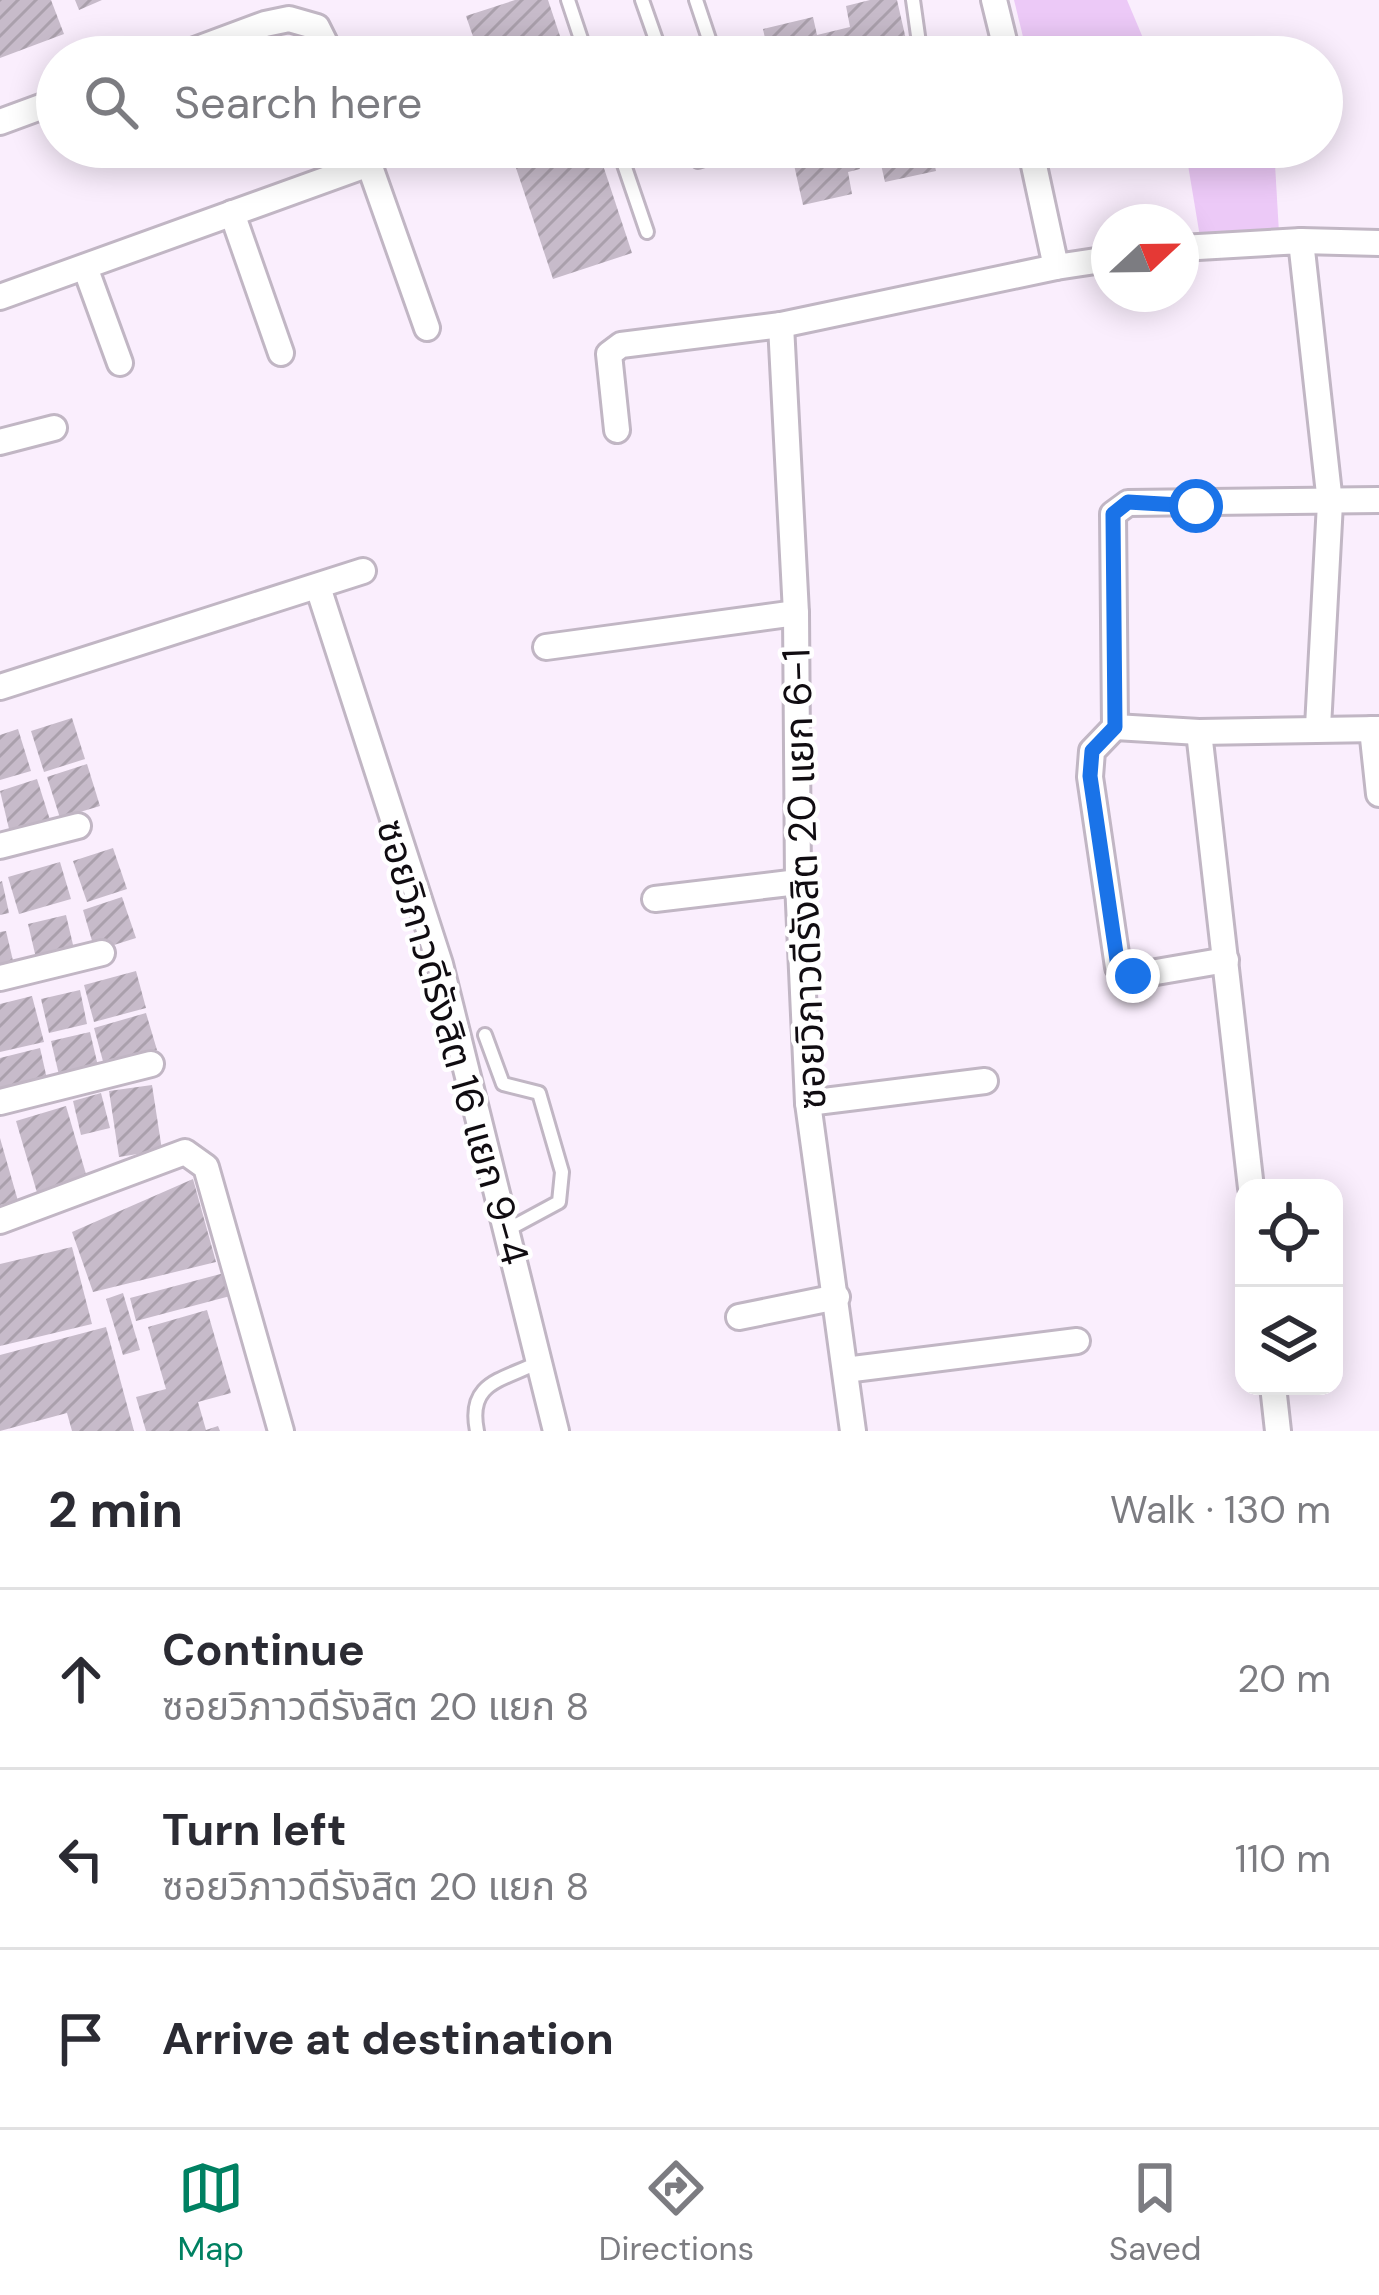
<!DOCTYPE html>
<html lang="en">
<head>
<meta charset="utf-8">
<style>
	:root { --surface:#fff; --page:#f2f2f3; --text:#2b2b33; --muted:#7c7c81; --line:#e1e1e2; --accent:#008162 }
	body { margin:0; font-family:"DM Sans","Noto Sans Thai",sans-serif; background:var(--page); color:var(--text) }
	.controls { position:absolute; right:36px; bottom:36px; display:grid; overflow:hidden; border-radius:24px; box-shadow:0 6px 30px #0003 }
	.controls button { width:108px; height:108px; display:grid; place-items:center; padding:0; border:0; border-bottom:3px solid var(--line); background:var(--surface); color:var(--text); font:60px sans-serif }
	.compass { position:absolute; left:1091px; top:204px; width:108px; height:108px; border-radius:50%; background:var(--surface); box-shadow:0 6px 30px #0003; rotate:68deg }
	.stop { position:absolute; width:36px; height:36px; margin:-27px; border:9px solid #1a73e8; border-radius:50%; background:#fff }
	.stop.end { background:#1a73e8; border-color:#fff; box-shadow:0 3px 12px #0008 }
	.list { margin:0; padding:0; list-style:none }
	h2 { display:flex; justify-content:space-between; align-items:center; height:156px; margin:0; padding:0 48px; font-size:51px }
	h2 small { font-size:39px; font-weight:400; color:var(--muted) }
	.list li { display:grid; grid-template-columns:78px 1fr auto; gap:36px; align-items:center; box-sizing:border-box; height:180px; padding:0 48px; border-top:3px solid var(--line) }
	.list b { display:block; font-size:45px; white-space:nowrap }
	.list p { margin:0; font-size:39px; white-space:nowrap; color:var(--muted) }
	.list em { font-size:39px; font-style:normal; color:var(--muted) }
	.icon { flex:none; width:66px; height:66px; fill:none; stroke:currentColor; stroke-width:2; stroke-linecap:round; stroke-linejoin:round }
	.map { position:relative; flex:none; width:1379px; height:1431px; overflow:hidden }
	.search { position:absolute; background:var(--surface); box-shadow:0 6px 30px #0003; left:36px; right:36px; top:36px; height:132px; display:flex; align-items:center; gap:30px; box-sizing:border-box; padding:0 42px; border-radius:66px; color:var(--muted); font-size:45px }
	.sheet { height:696px; background:var(--surface) }
	nav { display:flex; justify-content:space-around; align-items:center; box-sizing:border-box; height:168px; border-top:3px solid var(--line); background:var(--surface); font-size:33px; color:var(--muted) }
	nav a { display:grid; justify-items:center; gap:6px }
	nav .on { color:var(--accent) }
	.map>svg:first-child { display:block }
	.green { fill:#ecc9f7 }
	.building { fill:url(#building-hatch) }
	.lines { fill:none; stroke-linecap:round; stroke-linejoin:round }
	.service-casing { stroke:#c1b6c4; stroke-width:18 }
	.minor-casing { stroke:#c1b6c4; stroke-width:30 }
	.service { stroke:#fff; stroke-width:12 }
	.minor { stroke:#fff; stroke-width:24 }
	.route { stroke:#1a73e8; stroke-width:15 }
	.labels { text-anchor:middle; dominant-baseline:central; stroke-width:9; stroke-linejoin:round; paint-order:stroke }
	.street-label { font-size:39px; fill:#100c11; stroke:#fff }
</style>
</head>
<body>
<div class="map">
<svg width="1379" height="1431" viewBox="0 0 1379 1431">
	<defs>
		<pattern id="building-hatch" width="6" height="6" patternUnits="userSpaceOnUse" patternTransform="scale(3)"><rect width="6" height="6" fill="#c7bbca"/><path d="M-1 1l2-2M0 6l6-6M5 7l2-2" fill="none" stroke="#aaa0ac"/></pattern>
	</defs>
	<rect width="100%" height="100%" fill="#faeefd"/>
	<g class="green">
		<path d="M1014 0H1127L1151 57H1028Z"/>
		<path d="M1185 147H1274L1279 233 1200 237Z"/>
	</g>
	<g class="building">
		<path d="M0 0H51L64 34 0 58Z"/>
		<path d="M75 0H102L79 10Z"/>
		<path d="M515 0H548L567 57H480L466 16Z"/>
		<path d="M870 0H897L910 57H857L855 50 824 57H769L763 29 813 17 817 35 850 27 846 6Z"/>
		<path d="M509 147H597L632 253 553 279Z"/>
		<path d="M790 147H855L860 169 848 172 852 194 803 205Z"/>
		<path d="M877 147H931L936 171 885 182Z"/>
		<path d="M72 718 85 759 44 772 31 731Z"/>
		<path d="M18 729 31 771 0 780V735Z"/>
		<path d="M87 764 100 806 60 818 47 777Z"/>
		<path d="M37 779 50 820 10 833 0 791Z"/>
		<path d="M113 848 127 889 87 902 73 861Z"/>
		<path d="M60 862 71 899 19 914 8 877Z"/>
		<path d="M2 881 9 913 0 915V882Z"/>
		<path d="M122 897 136 938 95 951 83 910Z"/>
		<path d="M66 915 74 949 36 958 28 924Z"/>
		<path d="M6 931 14 965 0 968V932Z"/>
		<path d="M136 971 146 1008 94 1022 84 985Z"/>
		<path d="M80 990 87 1024 49 1033 41 999Z"/>
		<path d="M32 996 44 1042 0 1052V1004Z"/>
		<path d="M146 1013 157 1050 104 1065 94 1028Z"/>
		<path d="M90 1032 98 1066 59 1075 51 1041Z"/>
		<path d="M40 1048 47 1079 0 1091V1058Z"/>
		<path d="M152 1085 162 1150 119 1157 109 1091Z"/>
		<path d="M101 1093 110 1128 81 1135 73 1101Z"/>
		<path d="M66 1106 88 1181 38 1196 16 1121Z"/>
		<path d="M0 1138 18 1201 0 1205Z"/>
		<path d="M193 1179 216 1262 93 1292 72 1232Z"/>
		<path d="M72 1247 92 1324 0 1346V1264Z"/>
		<path d="M228 1272 234 1295 136 1321 130 1298Z"/>
		<path d="M123 1293 140 1350 123 1355 106 1299Z"/>
		<path d="M207 1310 231 1393 198 1402 206 1430 218 1426 220 1431H146L136 1397 166 1389 148 1327Z"/>
		<path d="M106 1327 134 1431H72L67 1413 0 1431V1355Z"/>
	</g>
	<g class="lines">
		<defs>
			<g id="service">
				<path d="M568 0 587 57"/>
				<path d="M642 0 662 57"/>
				<path d="M696 0 715 57"/>
				<path d="M913 0 921 57"/>
				<path d="M618 147 647 232"/>
				<path d="M693 147 698 161 742 147"/>
				<path d="M485 1035 503 1084 539 1093 562 1172 559 1202 507 1230"/>
				<path d="M477 1431C467 1382 501 1381 539 1362"/>
			</g>
			<g id="minor">
				<path d="M994 0 1008 57"/>
				<path d="M176 57 265 24 289 19 317 27 332 57"/>
				<path d="M0 122 57 101"/>
				<path d="M363 147 427 328"/>
				<path d="M1030 147 1056 267 1109 259"/>
				<path d="M232 213 281 353"/>
				<path d="M1301 241 1379 243"/>
				<path d="M1181 248 1301 241 1330 503 1318 727"/>
				<path d="M85 267 120 363"/>
				<path d="M0 297 369 164"/>
				<path d="M781 325 796 613 798 882 808 1103 853 1431"/>
				<path d="M617 430 609 354 621 345 781 325 1056 267"/>
				<path d="M0 442 54 428"/>
				<path d="M318 587 440 964 556 1431"/>
				<path d="M546 647 796 613"/>
				<path d="M0 687 363 571"/>
				<path d="M1115 727 1199 732 1379 729"/>
				<path d="M1372 729 1379 794"/>
				<path d="M1199 732 1251 1188"/>
				<path d="M0 846 78 826"/>
				<path d="M655 899 798 882"/>
				<path d="M1226 960 1133 976 1118 967 1090 777 1092 751 1115 727 1113 514 1128 503 1379 500"/>
				<path d="M0 978 102 953"/>
				<path d="M0 1102 151 1064"/>
				<path d="M808 1103 985 1081"/>
				<path d="M0 1221 185 1152 206 1167 281 1431"/>
				<path d="M739 1317 837 1297"/>
				<path d="M845 1370 1077 1341"/>
				<path d="M1273 1386 1278 1431"/>
			</g>
		</defs>
		<use href="#service" class="service-casing"/>
		<use href="#minor" class="minor-casing"/>
		<use href="#service" class="service"/>
		<use href="#minor" class="minor"/>
	</g>
	<g class="lines">
		<path class="route" d="M1133 976 1118 967 1090 776 1092 751 1115 727 1113 514 1128 502 1196 506"/>
	</g>
	<g class="labels">
		<g class="street-label">
			<text transform="translate(804 879) rotate(-92)">ซอยวิภาวดีรังสิต 20 แยก 6-1</text>
			<text transform="translate(453 1042) rotate(74)">ซอยวิภาวดีรังสิต 16 แยก 9-4</text>
		</g>
	</g>
</svg>
<div class="controls">
<button><svg class="icon" aria-label="locate" viewBox="0 0 24 24"><circle cx="12" cy="12" r="6"/><path d="M12 2v4M12 18v4M2 12h4M18 12h4"/></svg></button>
<button><svg class="icon" aria-label="layers" viewBox="0 0 24 24"><path d="M12 4l9 5-9 5-9-5zM3 14l9 5 9-5"/></svg></button>
</div>
<svg class="compass" viewBox="-18 -18 36 36"><path d="M0-13l5 13h-10z" fill="#e53935"/><path d="M0 13l5-13h-10z" fill="#7c7c81"/></svg>
<div class="stop" style="left:1196px;top:506px"></div>
<div class="stop end" style="left:1133px;top:976px"></div>
<div class="search"><svg class="icon" aria-label="search" viewBox="0 0 24 24"><circle cx="10" cy="10" r="6"/><path d="M15 15l6 6"/></svg>Search here</div>
</div>
<section class="sheet">
<h2>2 min<small>Walk · 130 m</small></h2>
<ul class="list">
<li><svg class="icon" aria-label="ahead" viewBox="0 0 24 24"><path d="M12 20V5M6 11l6-6 6 6"/></svg><div><b>Continue</b><p>ซอยวิภาวดีรังสิต 20 แยก 8</p></div><em>20 m</em></li>
<li><svg class="icon" aria-label="left" viewBox="0 0 24 24"><path d="M17 20v-9H6M10 6l-5 5 5 5"/></svg><div><b>Turn left</b><p>ซอยวิภาวดีรังสิต 20 แยก 8</p></div><em>110 m</em></li>
<li><svg class="icon" aria-label="arrive" viewBox="0 0 24 24"><path d="M6 21V4h12l-3 4 3 4H6"/></svg><div><b>Arrive at destination</b></div></li>
</ul>
</section>
<nav>
<a class="on"><svg class="icon" aria-label="map" viewBox="0 0 24 24"><path d="M3 6l6-2 6 2 6-2v14l-6 2-6-2-6 2zM9 4v14M15 6v14"/></svg>Map</a>
<a><svg class="icon" aria-label="directions" viewBox="0 0 24 24"><path d="M12 3l9 9-9 9-9-9zM9 14v-3h6M13 9l2 2-2 2"/></svg>Directions</a>
<a><svg class="icon" aria-label="saved" viewBox="0 0 24 24"><path d="M7 4h10v16l-5-4-5 4z"/></svg>Saved</a>
</nav>
</body>
</html>
